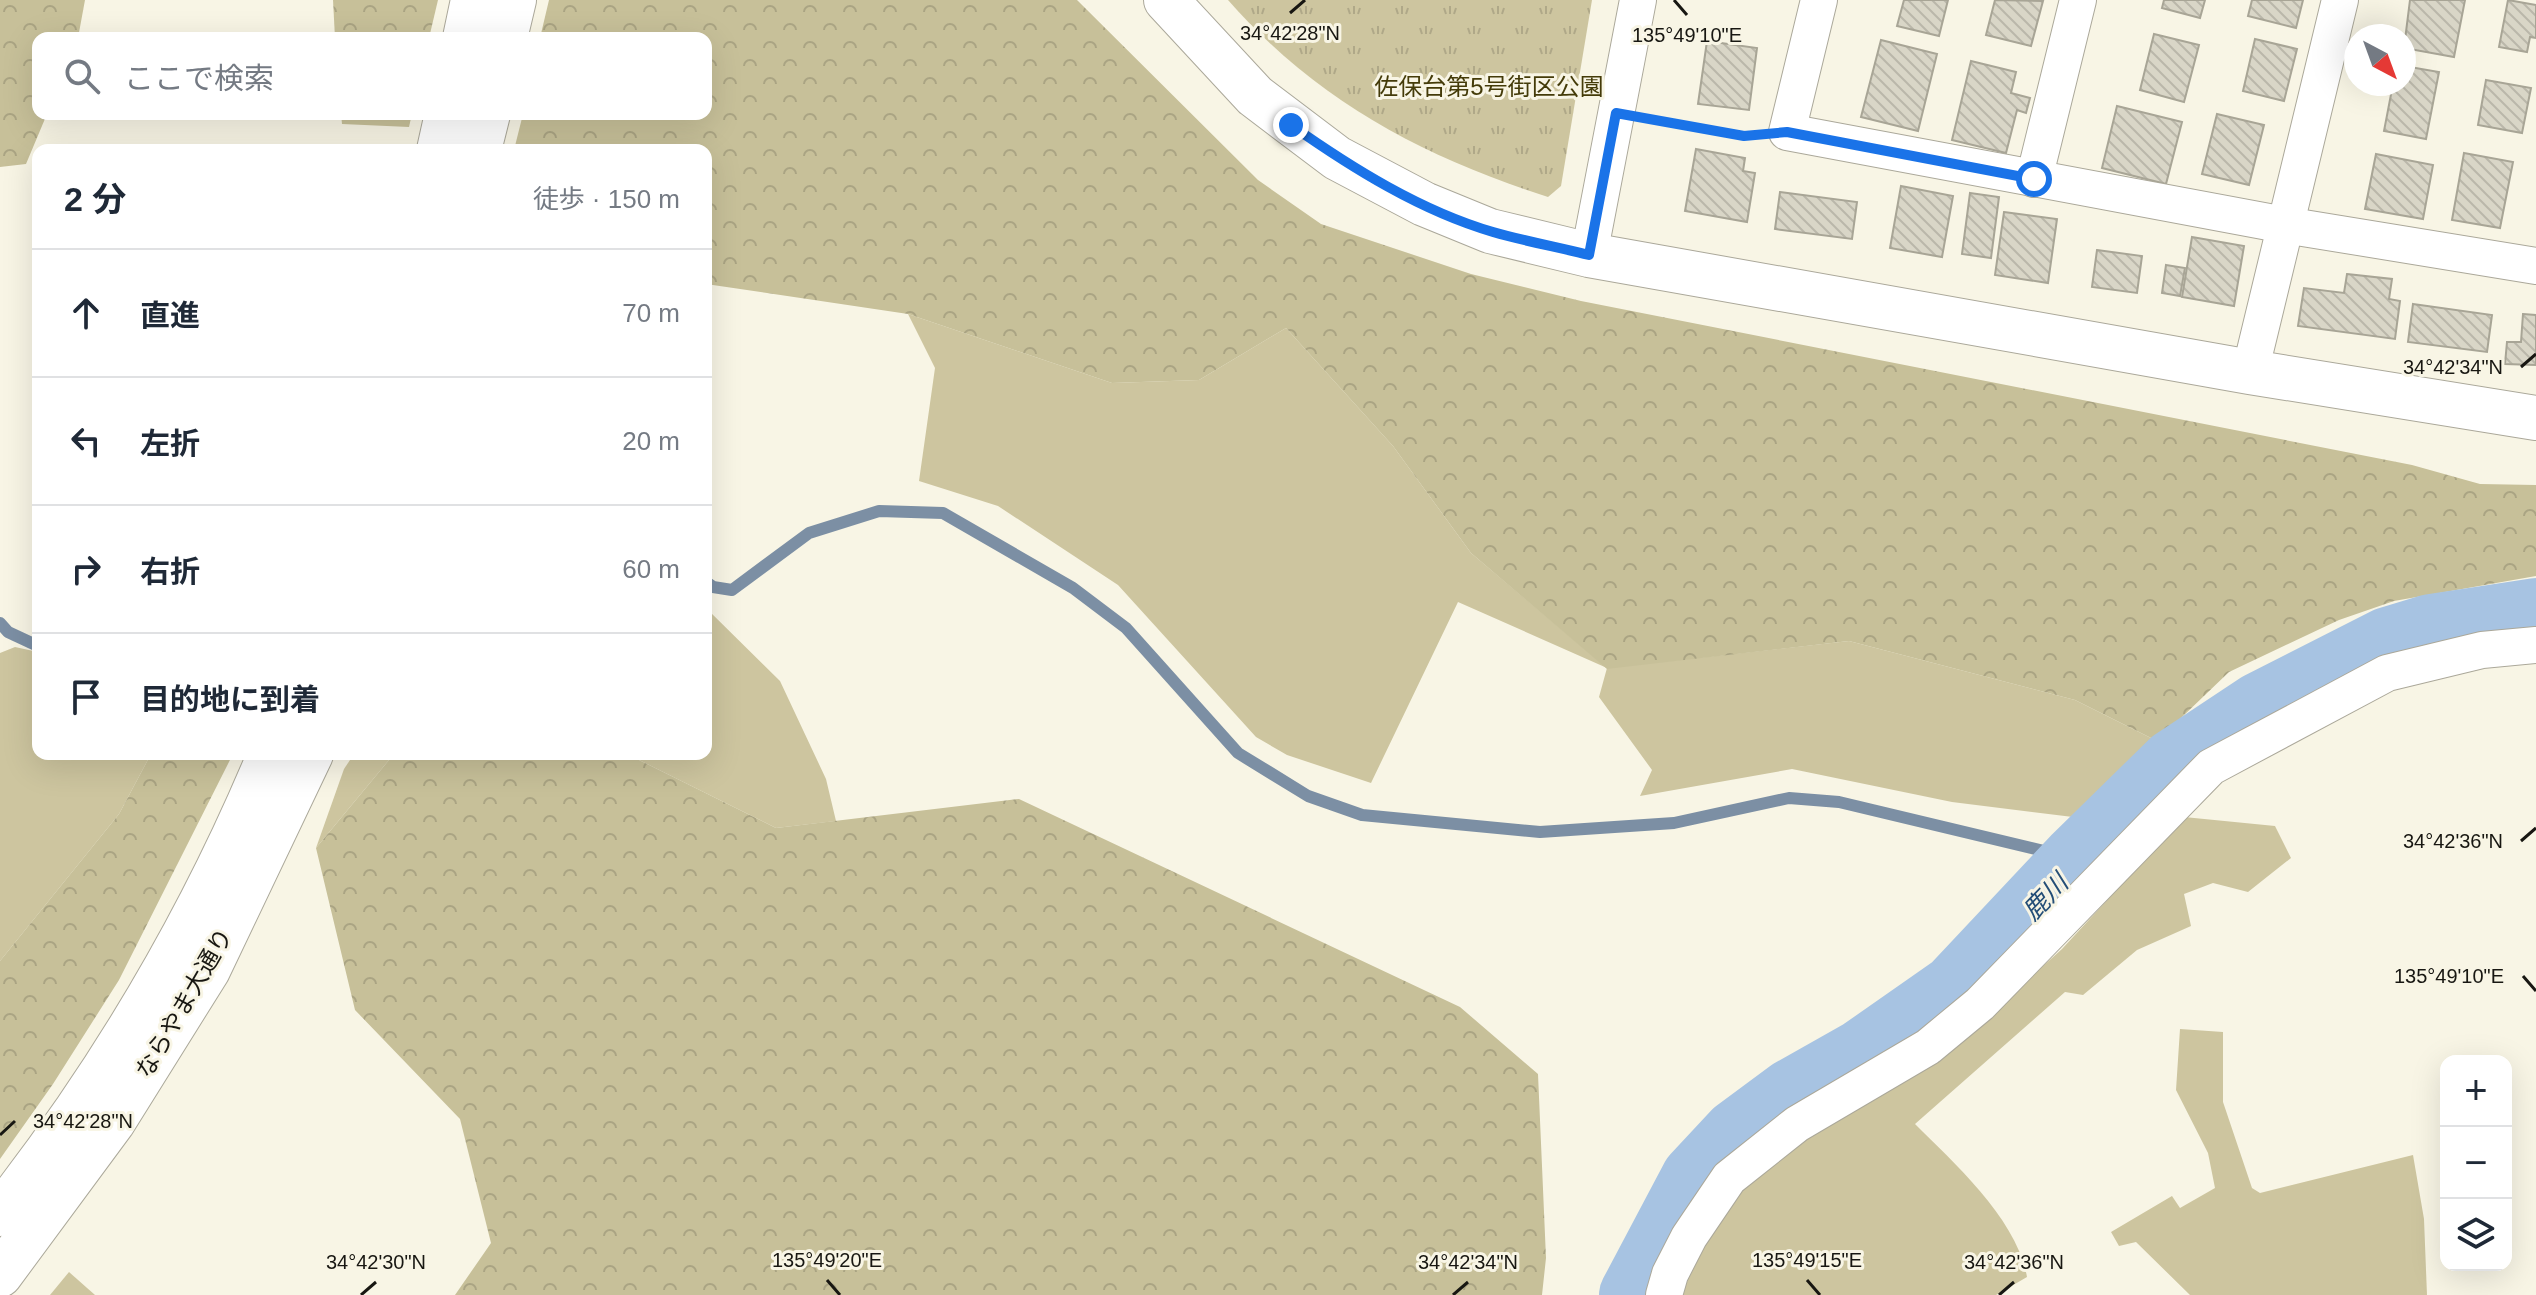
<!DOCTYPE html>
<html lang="ja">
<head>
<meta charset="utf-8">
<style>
	:root { --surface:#fff; --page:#f2f2f3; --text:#1f2937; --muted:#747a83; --line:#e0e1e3 }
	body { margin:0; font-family:Helvetica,"Noto Sans JP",sans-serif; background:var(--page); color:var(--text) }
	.controls { position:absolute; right:24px; bottom:24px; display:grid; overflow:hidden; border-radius:16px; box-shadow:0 8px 32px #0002 }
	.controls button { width:72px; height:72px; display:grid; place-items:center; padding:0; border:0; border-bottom:2px solid var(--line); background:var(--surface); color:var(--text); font:40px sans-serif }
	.compass { position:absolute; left:2344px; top:24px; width:72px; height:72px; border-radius:50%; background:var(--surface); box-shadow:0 8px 32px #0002; rotate:139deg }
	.stop { position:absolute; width:24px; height:24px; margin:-18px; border:6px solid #1a73e8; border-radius:50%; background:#fff }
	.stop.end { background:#1a73e8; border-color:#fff; box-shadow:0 2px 8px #0008 }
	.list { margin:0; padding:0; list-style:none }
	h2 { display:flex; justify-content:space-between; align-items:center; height:104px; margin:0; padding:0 32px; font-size:34px }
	h2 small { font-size:26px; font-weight:400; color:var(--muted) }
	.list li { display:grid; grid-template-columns:52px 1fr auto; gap:24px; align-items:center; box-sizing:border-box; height:128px; padding:0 32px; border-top:2px solid var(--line) }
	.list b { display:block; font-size:30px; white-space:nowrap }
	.list em { font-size:26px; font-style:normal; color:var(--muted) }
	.icon { flex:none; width:44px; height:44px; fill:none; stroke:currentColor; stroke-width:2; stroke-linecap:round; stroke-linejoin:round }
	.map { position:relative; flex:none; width:2536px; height:1295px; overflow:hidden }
	.search { position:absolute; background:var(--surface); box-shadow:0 8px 32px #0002; left:32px; top:32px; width:680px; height:88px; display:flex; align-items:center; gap:20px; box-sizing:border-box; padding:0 28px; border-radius:16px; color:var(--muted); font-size:30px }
	.panel { position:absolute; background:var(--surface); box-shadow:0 8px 32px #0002; left:32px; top:144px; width:680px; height:616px; border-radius:16px }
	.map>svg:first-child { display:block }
	.green { fill:#cdc59f }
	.forest { fill:url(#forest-crowns) }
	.park { fill:url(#park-tufts) }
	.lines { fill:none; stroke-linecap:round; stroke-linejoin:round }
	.stream { stroke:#7c8fa4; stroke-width:12 }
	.river { stroke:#a7c3e2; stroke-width:70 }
	.building { fill:url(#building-back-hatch); stroke:#a8a596; stroke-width:2 }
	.street-casing { stroke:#aba89a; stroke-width:38 }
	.secondary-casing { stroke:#aba89a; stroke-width:46 }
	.path { stroke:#a09e92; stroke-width:5; stroke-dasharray:4 4; stroke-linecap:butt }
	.street { stroke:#fff; stroke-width:36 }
	.secondary { stroke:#fff; stroke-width:44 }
	.route { stroke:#1a73e8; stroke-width:10 }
	.ticks { fill:none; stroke:#181712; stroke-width:3 }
	.labels { text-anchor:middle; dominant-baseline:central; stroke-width:6; stroke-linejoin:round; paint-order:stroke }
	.park-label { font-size:24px; fill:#443b09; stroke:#f8f5e5 }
	.street-label { font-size:24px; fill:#181712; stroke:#f8f5e5 }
	.water-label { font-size:26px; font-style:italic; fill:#244e77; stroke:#f8f5e5 }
	.ticks-label { font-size:20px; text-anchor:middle; fill:#181712; stroke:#f8f5e5; stroke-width:6; stroke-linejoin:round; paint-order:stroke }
</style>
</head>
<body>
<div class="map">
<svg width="2536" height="1295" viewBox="0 0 2536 1295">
	<defs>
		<pattern id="forest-crowns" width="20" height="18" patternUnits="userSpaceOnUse" patternTransform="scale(2)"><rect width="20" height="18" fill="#c7c099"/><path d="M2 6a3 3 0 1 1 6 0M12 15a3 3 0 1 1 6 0" fill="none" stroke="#aaa483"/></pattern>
		<pattern id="park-tufts" width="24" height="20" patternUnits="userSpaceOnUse" patternTransform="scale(2)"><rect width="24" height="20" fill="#cdc59f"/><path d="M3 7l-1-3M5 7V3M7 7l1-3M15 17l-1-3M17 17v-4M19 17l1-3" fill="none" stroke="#afa888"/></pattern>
		<pattern id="building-back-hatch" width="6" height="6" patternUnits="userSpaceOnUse" patternTransform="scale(2)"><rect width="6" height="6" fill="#d9d6c7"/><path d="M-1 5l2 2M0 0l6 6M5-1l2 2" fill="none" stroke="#bab7aa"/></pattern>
	</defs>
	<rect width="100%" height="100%" fill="#f8f5e5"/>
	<g class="green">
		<path d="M908 314 1112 383 1199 380 1286 328 1393 446 1471 553 1607 668 1849 641 2075 700 2157 741 2081 818 1952 802 1792 769 1640 796 1652 770 1599 697 1607 668 1458 602 1371 783 1287 755 1256 737 1118 585 998 506 919 481 935 368Z"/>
		<path d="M706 608 780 681 826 779 836 821 776 828 627 754H706Z"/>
		<path d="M15 647 38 652V754H151L119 814 0 961V653Z"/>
		<path d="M354 754H394L316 848 344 769Z"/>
		<path d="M2184 817 2275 826 2291 858 2248 892 2213 883 2184 894 2191 926 2137 950 2083 995 2065 992 1915 1124C1955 1164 2017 1219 2027 1277L1996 1295H1675L1681 1269 1751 1171 1971 1031 2062 949Z"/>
		<path d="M2180 1029 2223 1032V1102L2252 1188 2260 1193 2413 1155 2424 1219 2427 1295H2190L2136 1242 2119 1246 2111 1232 2172 1196 2180 1208 2215 1188 2208 1153 2176 1090Z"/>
		<path d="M69 1272 95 1295H50Z"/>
	</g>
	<g class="forest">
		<path d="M0 0H85L78 38H38V114H47L26 164 0 167Z"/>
		<path d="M333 0H438L429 38H335Z"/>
		<path d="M549 0H1077L1258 180 1321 224 1471 274 1581 301 2412 465 2480 484 2536 485V576L2394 601 2339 620 2229 672 2157 741 2075 700 1849 641 1607 669 1471 553 1393 446 1286 328 1199 380 1112 383 908 314 706 284V150H514L523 114H706V38H540Z"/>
		<path d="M341 114H412L409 127 342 124Z"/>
		<path d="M151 754H233L119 980 53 1084 0 1159V961L119 814Z"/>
		<path d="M394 754H627L776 828 1019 799 1460 1007 1538 1074 1546 1258 1542 1295H455L491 1243 460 1119 355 1010 316 848Z"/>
	</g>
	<path class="park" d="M1228 0H1592L1561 186 1548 197C1421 156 1317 101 1228 0Z"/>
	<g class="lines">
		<g class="stream">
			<path d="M706 582 713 587 732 590 809 533 879 511 943 513 1073 588 1126 628 1238 753 1308 796 1362 815 1540 832 1674 823 1789 798 1839 802 2077 859"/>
			<path d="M0 623 8 632 38 646"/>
		</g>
		<path class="river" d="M1634 1295 1696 1178 1737 1134 1791 1094 1862 1054 1955 989 2077 859 2174 764 2260 707 2388 642 2431 629 2536 613"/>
	</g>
	<g class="building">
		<path d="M1904 0H1948L1939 36 1897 26Z"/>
		<path d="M1995 0 2043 1 2031 46 1986 35Z"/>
		<path d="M2164 0H2205L2200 18 2162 8Z"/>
		<path d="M2252 0H2303L2296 28 2248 16Z"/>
		<path d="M2410 0H2465L2454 57 2404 48Z"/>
		<path d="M2508 0 2536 5V38L2530 37 2527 52 2499 47Z"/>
		<path d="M2154 34 2199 45 2184 102 2140 90Z"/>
		<path d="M2255 39 2297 49 2284 101 2243 91Z"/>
		<path d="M1881 40 1937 54 1918 131 1861 117Z"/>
		<path d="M1707 41 1757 48 1749 110 1698 104Z"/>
		<path d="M1971 61 2016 72 2011 93 2030 98 2026 113 2017 110 2006 153 1952 140Z"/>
		<path d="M2404 66 2439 72 2426 139 2384 131 2393 84H2404Z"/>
		<path d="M2486 80 2531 88 2522 133 2478 125Z"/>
		<path d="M2117 106 2182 122 2166 184 2102 168Z"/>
		<path d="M2217 114 2264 125 2249 185 2202 174Z"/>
		<path d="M1696 149 1745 158 1743 171 1755 173 1747 222 1685 211Z"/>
		<path d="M2464 153 2513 162 2500 228 2452 220Z"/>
		<path d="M2376 154 2433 165 2423 219 2365 209Z"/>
		<path d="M1901 186 1953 196 1942 257 1890 248Z"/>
		<path d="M1780 192 1857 202 1852 239 1775 229Z"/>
		<path d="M1970 193 1999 197 1991 258 1962 254Z"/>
		<path d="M2004 212 2057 219 2048 283 1995 275Z"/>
		<path d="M2192 237 2244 246 2234 306 2182 297Z"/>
		<path d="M2097 250 2142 256 2137 293 2092 287Z"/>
		<path d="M2166 265 2185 268 2180 296 2162 293Z"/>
		<path d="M2347 274 2392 279 2389 299 2400 301 2395 339 2298 326 2304 288 2344 293Z"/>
		<path d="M2413 304 2492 315 2487 352 2408 342Z"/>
		<path d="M2523 314 2536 315V365L2505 364 2507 342H2521Z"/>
	</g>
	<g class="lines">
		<defs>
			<g id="street">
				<path d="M1819 0 1787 132 2285 225 2536 266"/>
				<path d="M2034 179 2078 0"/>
				<path d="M1589 255 1638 0"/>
				<path d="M2250 372 2340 0"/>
				<path d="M1664 1295 1670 1274 1689 1237 1729 1178 1797 1124 1928 1047 1980 1004 2211 767 2387 673 2482 650 2536 645"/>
			</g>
			<g id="secondary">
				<path d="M1166 0 1255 96 1337 158 1424 204 1490 231 1589 255 2250 372 2536 418"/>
				<path d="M465 38 473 0"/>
				<path d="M505 38 514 0"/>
				<path d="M439 150 447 114"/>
				<path d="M479 150 488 114"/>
				<path d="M0 1214C110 1074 202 918 270 754"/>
				<path d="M0 1275 113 1122 208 970 311 754"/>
			</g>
		</defs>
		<use href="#street" class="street-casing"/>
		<use href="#secondary" class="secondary-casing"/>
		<path class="path" d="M1653 119 1750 135"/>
		<use href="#street" class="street"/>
		<use href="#secondary" class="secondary"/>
	</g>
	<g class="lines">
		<path class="route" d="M1291 125C1352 168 1421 211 1493 232 1524 241 1557 247 1589 255L1616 113 1744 136 1787 132 2034 179"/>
	</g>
	<path class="ticks" d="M1674 0 1687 15M1290 13 1305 0M2521 367 2536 354M2521 841 2536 828M2523 976 2536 991M0 1135 15 1121M827 1280 840 1295M1807 1280 1820 1295M361 1295 376 1282M1453 1295 1468 1282M1999 1295 2014 1282"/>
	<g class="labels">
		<g class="park-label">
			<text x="1489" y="86">佐保台第5号街区公園</text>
		</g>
		<g class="street-label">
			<text transform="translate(184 1003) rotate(-60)">ならやま大通り</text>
		</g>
		<g class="water-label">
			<text transform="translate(2045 897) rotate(-46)">鹿川</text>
		</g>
	</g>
	<g class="ticks-label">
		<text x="1290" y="40">34°42'28"N</text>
		<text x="1687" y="42">135°49'10"E</text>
		<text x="2453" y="374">34°42'34"N</text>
		<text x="2453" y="848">34°42'36"N</text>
		<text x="2449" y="983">135°49'10"E</text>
		<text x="83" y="1128">34°42'28"N</text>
		<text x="827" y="1267">135°49'20"E</text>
		<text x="1807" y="1267">135°49'15"E</text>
		<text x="376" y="1269">34°42'30"N</text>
		<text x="1468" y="1269">34°42'34"N</text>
		<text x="2014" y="1269">34°42'36"N</text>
	</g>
</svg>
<div class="controls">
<button>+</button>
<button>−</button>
<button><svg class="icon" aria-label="layers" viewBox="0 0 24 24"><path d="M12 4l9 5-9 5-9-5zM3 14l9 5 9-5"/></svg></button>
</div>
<svg class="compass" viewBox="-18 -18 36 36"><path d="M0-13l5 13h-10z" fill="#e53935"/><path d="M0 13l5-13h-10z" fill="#747a83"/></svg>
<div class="stop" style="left:2034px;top:179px"></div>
<div class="stop end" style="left:1291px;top:125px"></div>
<div class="search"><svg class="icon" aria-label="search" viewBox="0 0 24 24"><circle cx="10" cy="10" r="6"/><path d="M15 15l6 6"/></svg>ここで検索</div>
<section class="panel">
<h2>2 分<small>徒歩 · 150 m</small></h2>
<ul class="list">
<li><svg class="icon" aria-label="ahead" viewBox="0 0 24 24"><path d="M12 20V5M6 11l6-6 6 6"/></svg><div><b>直進</b></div><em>70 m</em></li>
<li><svg class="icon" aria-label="left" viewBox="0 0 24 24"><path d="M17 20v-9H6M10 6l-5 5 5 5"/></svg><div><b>左折</b></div><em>20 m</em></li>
<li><svg class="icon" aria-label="right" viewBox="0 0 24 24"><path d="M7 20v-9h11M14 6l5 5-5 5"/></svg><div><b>右折</b></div><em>60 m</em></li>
<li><svg class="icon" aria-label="arrive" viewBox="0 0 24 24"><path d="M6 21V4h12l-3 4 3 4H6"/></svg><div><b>目的地に到着</b></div></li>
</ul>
</section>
</div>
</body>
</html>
